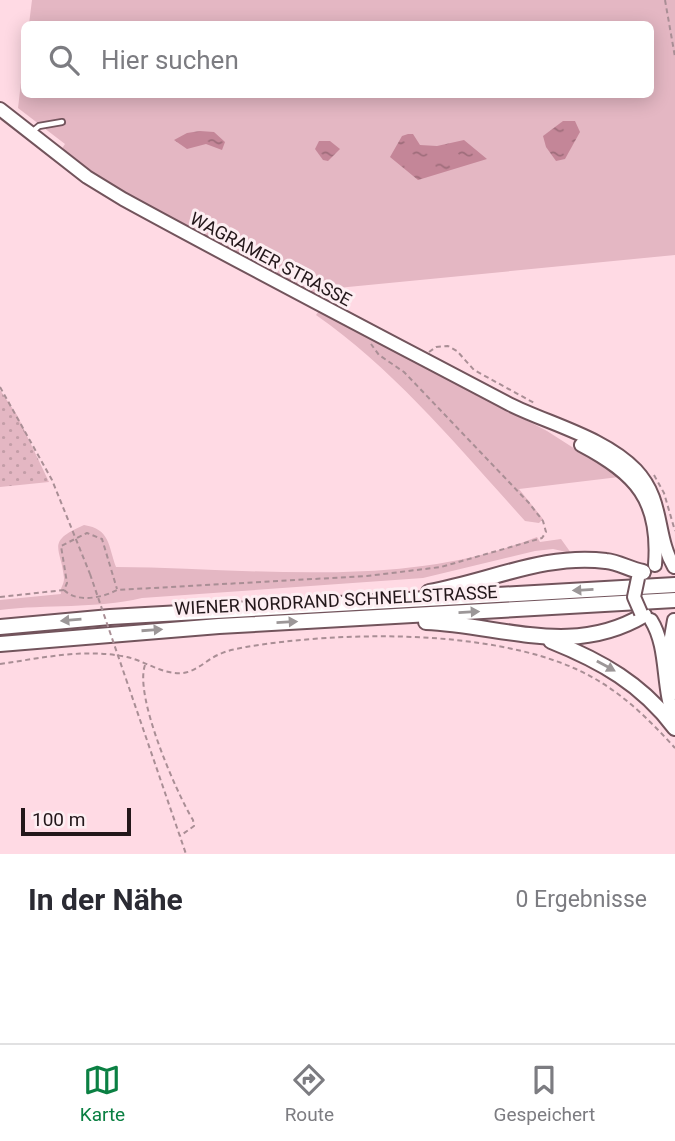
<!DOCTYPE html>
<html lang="de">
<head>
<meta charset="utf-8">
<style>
	:root { --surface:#fff; --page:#f7f7f7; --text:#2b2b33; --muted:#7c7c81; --line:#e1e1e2; --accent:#0b8043 }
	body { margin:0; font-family:Roboto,sans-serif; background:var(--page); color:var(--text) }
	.scale { position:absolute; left:21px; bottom:18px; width:110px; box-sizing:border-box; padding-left:7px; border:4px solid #23171a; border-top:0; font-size:19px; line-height:24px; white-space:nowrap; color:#23171a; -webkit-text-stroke:5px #fdeef2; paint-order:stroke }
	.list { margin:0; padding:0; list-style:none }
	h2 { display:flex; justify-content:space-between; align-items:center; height:91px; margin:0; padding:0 28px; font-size:30px }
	h2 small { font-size:23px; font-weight:400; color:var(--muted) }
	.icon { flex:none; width:38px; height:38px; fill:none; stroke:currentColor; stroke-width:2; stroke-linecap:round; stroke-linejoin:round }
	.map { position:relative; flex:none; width:675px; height:854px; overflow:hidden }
	.search { position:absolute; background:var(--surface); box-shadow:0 4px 18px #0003; left:21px; right:21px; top:21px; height:77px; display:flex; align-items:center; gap:18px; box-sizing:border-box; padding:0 24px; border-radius:10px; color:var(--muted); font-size:26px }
	.sheet { height:189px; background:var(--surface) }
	nav { display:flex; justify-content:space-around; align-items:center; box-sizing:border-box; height:98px; border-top:2px solid var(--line); background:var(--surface); font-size:19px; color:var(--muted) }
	nav a { display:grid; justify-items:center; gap:4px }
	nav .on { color:var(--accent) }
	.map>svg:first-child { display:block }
	.green { fill:#e4b7c3 }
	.garden { fill:url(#garden-dots) }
	.water { fill:url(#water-ripples) }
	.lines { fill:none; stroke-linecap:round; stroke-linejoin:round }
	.service-casing { stroke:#72545c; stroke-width:8 }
	.primary-casing { stroke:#72545c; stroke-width:16 }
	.motorway-casing { stroke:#72545c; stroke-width:18 }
	.path { stroke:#a98e95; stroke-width:2; stroke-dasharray:5 3.5; stroke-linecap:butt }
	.service { stroke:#fff; stroke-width:4.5 }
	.primary { stroke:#fff; stroke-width:12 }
	.motorway { stroke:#fff; stroke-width:14 }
	.primary-bridge-casing { stroke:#72545c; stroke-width:16; stroke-linecap:butt }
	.path-bridge { stroke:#a98e95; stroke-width:2; stroke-dasharray:5 3.5; stroke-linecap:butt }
	.primary-bridge { stroke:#fff; stroke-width:12 }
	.oneway { fill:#9c9798 }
	.labels { text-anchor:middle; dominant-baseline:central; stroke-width:6; stroke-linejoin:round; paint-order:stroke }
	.street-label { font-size:18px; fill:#23171a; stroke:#fdeef2 }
</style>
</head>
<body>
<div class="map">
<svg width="675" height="854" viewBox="0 0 675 854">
	<defs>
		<pattern id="garden-dots" width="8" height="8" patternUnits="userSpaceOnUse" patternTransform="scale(1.75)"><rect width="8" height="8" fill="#e4b7c3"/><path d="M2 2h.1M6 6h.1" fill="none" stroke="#c39da7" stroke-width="1.8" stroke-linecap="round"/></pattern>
		<pattern id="water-ripples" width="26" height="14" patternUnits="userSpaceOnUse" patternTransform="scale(1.75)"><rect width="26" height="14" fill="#c48698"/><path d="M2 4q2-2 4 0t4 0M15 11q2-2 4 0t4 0" fill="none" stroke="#9f6d7b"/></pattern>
	</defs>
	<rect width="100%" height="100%" fill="#ffdae4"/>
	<g class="green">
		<path d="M32 0H675V255L317 290 314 294 125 196 59 153 65 144 18 108 24 57V94H650V24H29Z"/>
		<path d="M319 311 547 431 619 477 519 489 543 519 539 523 525 521C460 449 395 370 316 315Z"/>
		<path d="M84 525C110 529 108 545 116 567 256 568 403 590 537 537L540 542 561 539 571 553 553 549 535 551 423 578 142 598C94 609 48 604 0 610V600L61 594C60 586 64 586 64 578 61 547 45 542 84 525Z"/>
	</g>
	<path class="garden" d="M0 390 17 415 49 482 0 487Z"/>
	<g class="water">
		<path d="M563 121H575L580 132 565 159 556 161 546 147 543 136Z"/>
		<path d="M200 131 214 132 225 142 222 150 206 144 187 149 174 140 187 133Z"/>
		<path d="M408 134H413L420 145 437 146 464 140 487 159 418 180 390 157 402 136Z"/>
		<path d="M319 141H330L340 149 328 161 323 160 315 149Z"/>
	</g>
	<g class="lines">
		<defs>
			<path id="service" d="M33 131 39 126 62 122"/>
			<g id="primary">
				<path d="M0 109 87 177 123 199C251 269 380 336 509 404 549 424 604 437 636 470 665 501 655 535 674 567"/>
				<path d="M581 445C636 474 660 500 655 565"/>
				<path d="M651 620C669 649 661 688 675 720"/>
				<path d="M674 620 670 643 675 693"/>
			</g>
			<g id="motorway">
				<path d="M429 592C488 582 545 553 606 561 619 562 630 570 643 572"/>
				<path d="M426 622C502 625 572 658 644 615"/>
				<path d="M0 627 110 617 675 585"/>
				<path d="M551 641C601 661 642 684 675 728"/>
				<path d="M0 644 219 626 675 600"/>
			</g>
		</defs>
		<use href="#service" class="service-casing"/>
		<use href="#primary" class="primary-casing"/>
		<use href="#motorway" class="motorway-casing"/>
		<g class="path">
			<path d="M665 0 675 57"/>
			<path d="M429 352 436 347 448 346 457 351 474 370 536 404"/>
			<path d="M0 387 52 480 90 574"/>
			<path d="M654 475 664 493 675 531"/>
			<path d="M64 590C77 603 102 598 117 590L367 576 441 567 542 538 546 532 543 521 529 503 404 372 379 355 371 344"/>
			<path d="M0 597 64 590 67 583 61 546 87 533 102 539 117 589"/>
			<path d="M0 664C42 658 85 648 127 657 145 661 163 675 183 673 198 671 207 659 220 654 228 650 237 649 246 647 342 631 487 629 576 669 616 687 646 716 675 748"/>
			<path d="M145 665C134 696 176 792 193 820L194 826 180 836"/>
			<path d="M126 679 186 854"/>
		</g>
		<use href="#service" class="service"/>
		<use href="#primary" class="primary"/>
		<use href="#motorway" class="motorway"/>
		<defs>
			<path id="primary-bridge" d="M638 578 634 597 641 613"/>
		</defs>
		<use href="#primary-bridge" class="primary-bridge-casing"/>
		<path class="path-bridge" d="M90 574 126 679"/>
		<use href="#primary-bridge" class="primary-bridge"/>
	</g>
	<defs><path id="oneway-solid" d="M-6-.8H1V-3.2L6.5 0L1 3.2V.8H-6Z" transform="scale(1.75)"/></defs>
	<g class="oneway">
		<use href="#oneway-solid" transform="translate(583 590) rotate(177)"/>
		<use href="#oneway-solid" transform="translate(469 612) rotate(-3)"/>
		<use href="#oneway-solid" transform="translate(71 620) rotate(175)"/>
		<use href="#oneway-solid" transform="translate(287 622) rotate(-3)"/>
		<use href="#oneway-solid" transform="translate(152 630) rotate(-4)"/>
		<use href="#oneway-solid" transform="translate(606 666) rotate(29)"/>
	</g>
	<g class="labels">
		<g class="street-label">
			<text transform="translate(271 259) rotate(28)">WAGRAMER STRASSE</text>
			<text transform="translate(336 600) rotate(-3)">WIENER NORDRAND SCHNELLSTRASSE</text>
		</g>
	</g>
</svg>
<div class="scale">100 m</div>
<div class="search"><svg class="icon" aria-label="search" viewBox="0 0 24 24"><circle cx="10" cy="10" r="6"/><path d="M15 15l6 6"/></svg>Hier suchen</div>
</div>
<section class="sheet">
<h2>In der Nähe<small>0 Ergebnisse</small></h2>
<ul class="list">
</ul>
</section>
<nav>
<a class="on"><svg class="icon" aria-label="map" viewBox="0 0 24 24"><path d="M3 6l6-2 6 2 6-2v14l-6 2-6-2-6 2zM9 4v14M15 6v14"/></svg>Karte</a>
<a><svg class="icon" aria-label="directions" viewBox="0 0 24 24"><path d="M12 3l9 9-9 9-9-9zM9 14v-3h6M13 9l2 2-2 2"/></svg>Route</a>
<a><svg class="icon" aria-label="saved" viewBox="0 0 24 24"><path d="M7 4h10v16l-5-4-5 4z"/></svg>Gespeichert</a>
</nav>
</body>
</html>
